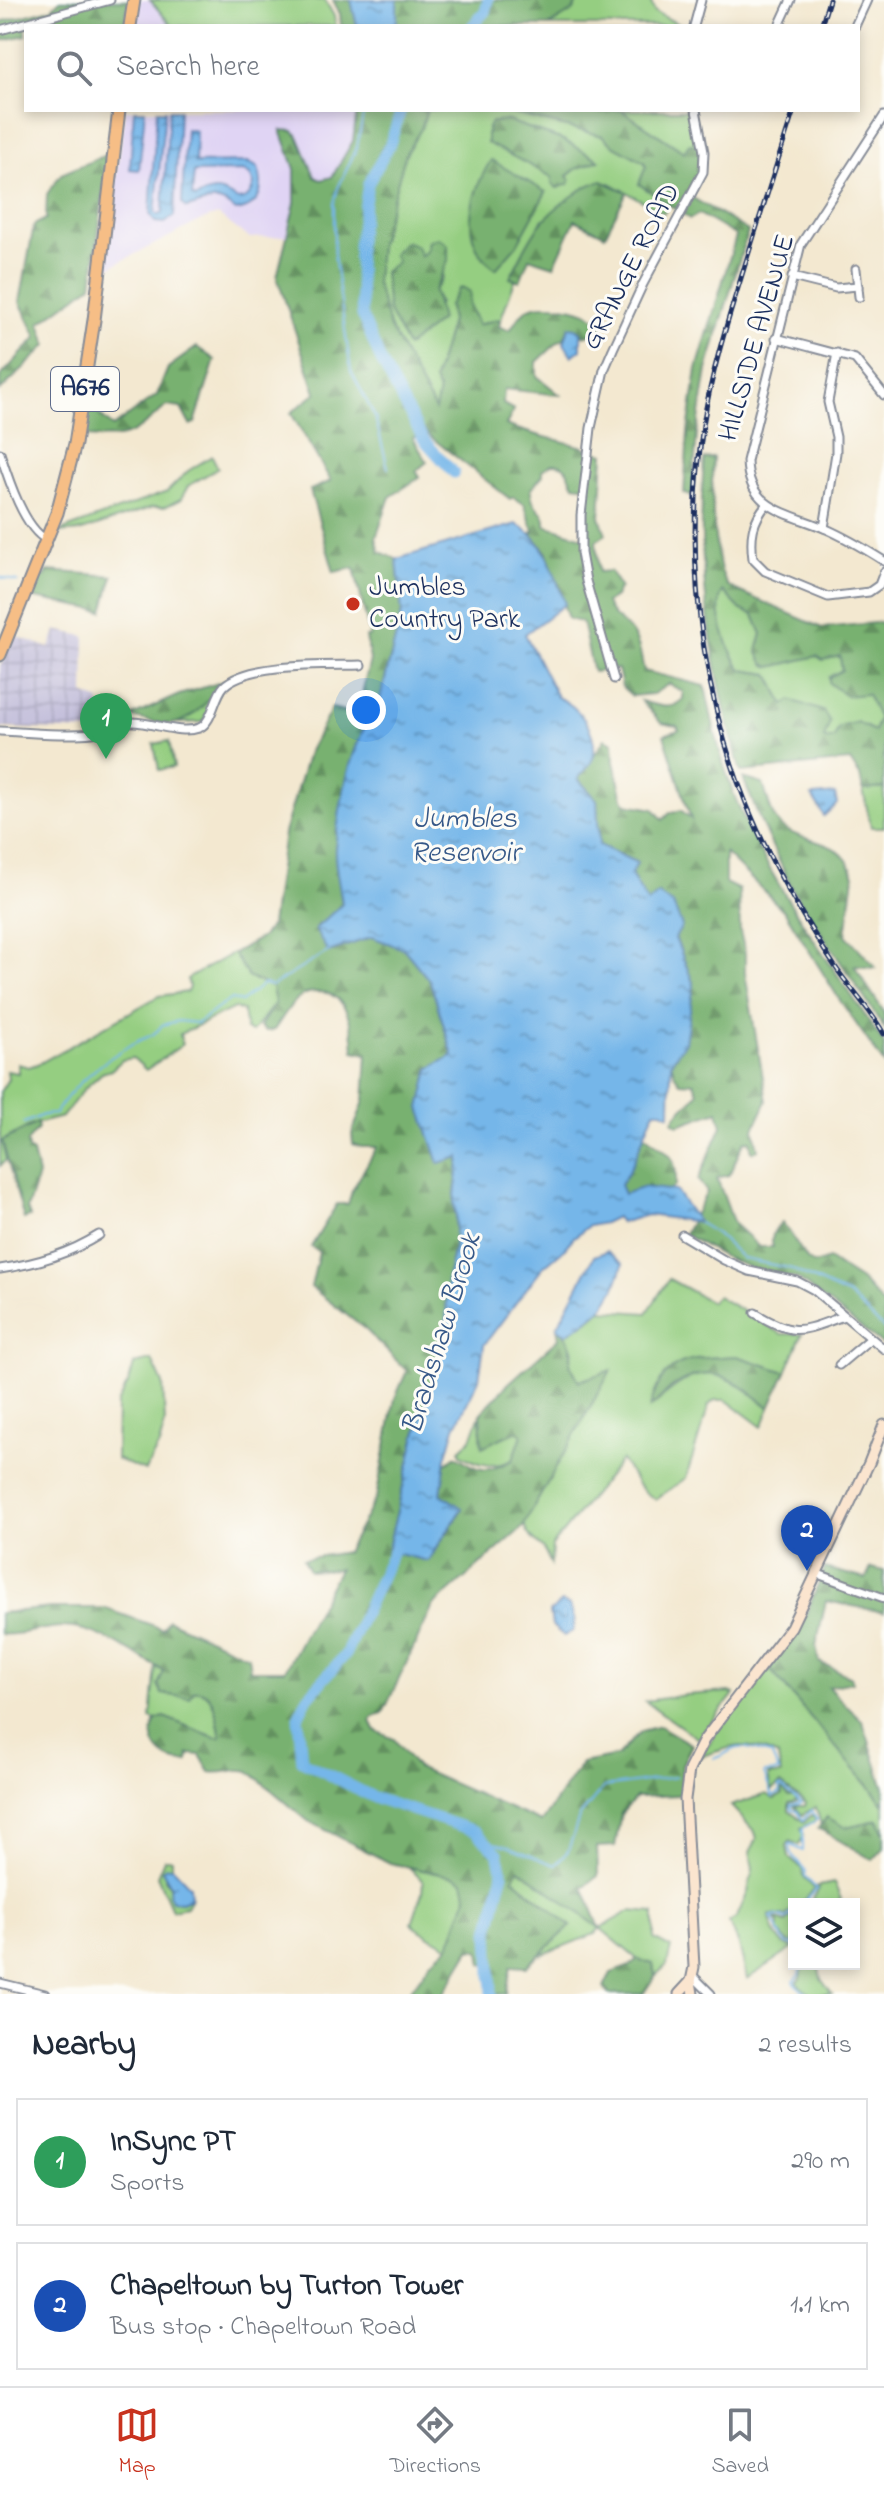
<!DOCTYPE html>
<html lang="en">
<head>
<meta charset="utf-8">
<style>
	:root { --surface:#fff; --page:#f6f6f7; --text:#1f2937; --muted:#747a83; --line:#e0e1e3; --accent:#c8321e }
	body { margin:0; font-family:"Indie Flower",sans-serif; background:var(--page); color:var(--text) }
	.controls { position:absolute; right:24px; bottom:24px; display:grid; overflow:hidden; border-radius:0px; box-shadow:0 4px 12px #0003 }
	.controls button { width:72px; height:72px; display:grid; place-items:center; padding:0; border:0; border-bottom:2px solid var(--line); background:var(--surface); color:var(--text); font:40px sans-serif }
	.you { position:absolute; left:366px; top:710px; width:28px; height:28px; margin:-20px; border:6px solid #fff; border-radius:50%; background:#1a73e8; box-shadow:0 0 0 12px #1a73e833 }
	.badge { display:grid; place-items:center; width:52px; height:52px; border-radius:50%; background:var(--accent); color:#fff; font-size:26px; font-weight:700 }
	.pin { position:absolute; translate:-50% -66px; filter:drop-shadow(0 2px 4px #0008) }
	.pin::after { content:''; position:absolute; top:42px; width:28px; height:24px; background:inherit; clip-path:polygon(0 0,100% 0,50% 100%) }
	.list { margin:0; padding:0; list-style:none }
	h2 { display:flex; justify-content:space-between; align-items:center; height:104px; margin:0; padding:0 32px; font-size:34px }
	h2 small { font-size:26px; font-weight:400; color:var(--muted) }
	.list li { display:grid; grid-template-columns:52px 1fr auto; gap:24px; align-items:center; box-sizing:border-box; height:128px; margin:0 16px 16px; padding:0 16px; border:2px solid var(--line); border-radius:0px }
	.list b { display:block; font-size:30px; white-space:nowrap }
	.list p { margin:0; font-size:26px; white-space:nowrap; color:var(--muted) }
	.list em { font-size:26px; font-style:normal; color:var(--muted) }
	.icon { flex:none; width:44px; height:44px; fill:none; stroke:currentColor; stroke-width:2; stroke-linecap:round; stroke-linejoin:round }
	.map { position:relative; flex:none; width:884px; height:1994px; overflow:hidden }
	.search { position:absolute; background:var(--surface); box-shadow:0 4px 12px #0003; left:24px; right:24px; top:24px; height:88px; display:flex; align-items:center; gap:20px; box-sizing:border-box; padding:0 28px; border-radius:0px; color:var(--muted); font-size:30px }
	.sheet { height:392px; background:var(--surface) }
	nav { display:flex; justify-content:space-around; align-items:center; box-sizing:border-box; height:112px; border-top:2px solid var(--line); background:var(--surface); font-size:22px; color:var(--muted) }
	nav a { display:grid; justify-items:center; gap:4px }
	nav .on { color:var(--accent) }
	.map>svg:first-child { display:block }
	.built { fill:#e0d4f4 }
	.industrial { fill:url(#industrial-grid) }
	.grass { fill:#95ce81; stroke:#587e70; stroke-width:2; fill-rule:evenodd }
	.forest { fill:url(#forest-firs); stroke:#4a7066; stroke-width:2; fill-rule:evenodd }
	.water { fill:url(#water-ripples); stroke:#4872a4; stroke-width:2; fill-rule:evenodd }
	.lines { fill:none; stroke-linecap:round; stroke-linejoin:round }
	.stream { stroke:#75b6e9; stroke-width:2 }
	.river { stroke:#75b6e9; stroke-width:11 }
	.street-casing { stroke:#878c97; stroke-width:11 }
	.secondary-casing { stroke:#878c97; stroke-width:13 }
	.primary-casing { stroke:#878c97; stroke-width:15 }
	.street { stroke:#fff; stroke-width:7 }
	.secondary { stroke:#fbe5cf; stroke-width:9 }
	.primary { stroke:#f6be86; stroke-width:11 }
	.rail-casing { stroke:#1b2f5e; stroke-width:5 }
	.rail { stroke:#fdfcf7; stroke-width:2; stroke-dasharray:6; stroke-linecap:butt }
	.poi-dot { fill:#c8321e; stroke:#fdfcf7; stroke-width:3 }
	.labels { text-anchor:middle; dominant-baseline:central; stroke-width:6; stroke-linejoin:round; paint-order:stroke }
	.shield { fill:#fdfcf7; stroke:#5f6c8c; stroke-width:2 }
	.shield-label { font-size:26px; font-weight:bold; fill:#1b2f5e }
	.street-label { font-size:28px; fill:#1b2f5e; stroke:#fdfcf7 }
	.poi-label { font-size:28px; fill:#1b2f5e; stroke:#fdfcf7; text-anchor:start }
	.water-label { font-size:30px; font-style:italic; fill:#365888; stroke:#fdfcf7 }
</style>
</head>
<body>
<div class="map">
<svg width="884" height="1994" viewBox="0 0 884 1994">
	<defs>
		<pattern id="industrial-grid" width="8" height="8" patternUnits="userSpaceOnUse" patternTransform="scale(2)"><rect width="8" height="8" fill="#c4c0db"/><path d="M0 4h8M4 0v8" fill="none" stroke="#a8a5be"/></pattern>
		<pattern id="forest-firs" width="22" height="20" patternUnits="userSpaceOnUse" patternTransform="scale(2)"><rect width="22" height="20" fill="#78b16f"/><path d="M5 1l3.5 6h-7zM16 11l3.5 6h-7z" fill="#62905e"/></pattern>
		<pattern id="water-ripples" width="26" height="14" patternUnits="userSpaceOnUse" patternTransform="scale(2)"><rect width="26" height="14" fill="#75b6e9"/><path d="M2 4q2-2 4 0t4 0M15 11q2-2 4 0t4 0" fill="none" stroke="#5f94c0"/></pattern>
	</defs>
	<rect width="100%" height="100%" fill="#fdfcf7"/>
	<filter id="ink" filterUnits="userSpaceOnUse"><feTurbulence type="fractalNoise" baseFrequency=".0125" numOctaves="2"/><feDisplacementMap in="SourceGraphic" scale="16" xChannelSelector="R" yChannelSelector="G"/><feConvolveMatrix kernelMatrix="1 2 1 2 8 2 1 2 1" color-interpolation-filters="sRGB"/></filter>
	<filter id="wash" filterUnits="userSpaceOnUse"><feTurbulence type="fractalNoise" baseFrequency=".006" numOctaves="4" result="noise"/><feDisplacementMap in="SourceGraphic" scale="32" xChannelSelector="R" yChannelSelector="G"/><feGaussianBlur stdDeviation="1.8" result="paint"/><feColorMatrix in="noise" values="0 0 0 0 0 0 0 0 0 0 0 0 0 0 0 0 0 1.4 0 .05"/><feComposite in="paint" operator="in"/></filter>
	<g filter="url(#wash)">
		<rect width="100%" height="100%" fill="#f3e8d0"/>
		<g class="built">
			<path d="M139 0H153L177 26H136Z"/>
			<path d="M125 110H380L336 195 287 236 249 238 218 215 202 220 104 270Z"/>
		</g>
		<path class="industrial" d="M56 630 85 636 84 694 100 701 99 705 120 714 124 720 113 726 91 731 0 728V666L13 635 50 648Z"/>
		<g class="grass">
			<path d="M150 0H325L334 16 336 26H172Z"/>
			<path d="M577 0H650L655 12 682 26H549L574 10Z"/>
			<path d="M427 110H498L603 136 613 145 644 161 646 166 639 184 668 204 664 213 610 183 542 220 511 278 515 280 500 321 497 319 478 325 469 305H449L451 321 434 380 439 391 436 412C417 375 382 324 376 284 372 259 395 178 406 154 413 138 422 126 427 110ZM508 121 563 140 598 159 576 169 566 177 570 180 552 183 553 177ZM427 251 443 277 434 291 439 303 407 346 388 310 384 272C400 259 414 262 427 251Z"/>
			<path d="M621 110H693L700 144 684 152Z"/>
			<path d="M212 456 218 468 188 486 181 499 165 507H153L82 531 55 533 167 492 188 471Z"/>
			<path d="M722 590 741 610 754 615 762 634 757 651 764 664 771 667 817 656 823 660 840 656 842 670 829 677 867 693 879 719 874 731 827 740 784 705 769 674 742 670C728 651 712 613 722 590Z"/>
			<path d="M222 685 203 722 178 723 190 716Z"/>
			<path d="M169 741 174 767 159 770 154 744Z"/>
			<path d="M884 788V827H871L863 790Z"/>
			<path d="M233 953 249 978 272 986 275 1003 252 1032 246 1030 243 1011 234 1008 180 1034 182 1045 146 1070 133 1058 122 1060 111 1070 102 1073 84 1089 62 1117 31 1125 2 1141 6 1160 0 1166V1092L8 1079 7 1071 18 1073V1064L29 1067 42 1062 159 996 187 992 189 987 187 979Z"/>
			<path d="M669 1279 711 1302 717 1296 782 1334H802L786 1372 737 1356 695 1359 655 1404C702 1358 724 1370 770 1408L762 1427 726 1400H715L709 1405 686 1478 656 1499C639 1492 632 1474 621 1460L552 1546 551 1564 543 1549 527 1533 525 1526 522 1528 609 1371 579 1382 570 1364 573 1351 566 1334 588 1321 601 1310 647 1313Z"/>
			<path d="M152 1360 163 1384 165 1424 159 1445 145 1471 116 1459 117 1403 129 1382 134 1364Z"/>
			<path d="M480 1414 482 1446 517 1431 522 1435 513 1460C493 1469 480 1465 461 1455L460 1449 471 1439Z"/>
			<path d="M156 1667 194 1690C216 1688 217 1720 221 1737H215L164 1717 156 1720 151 1718Z"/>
			<path d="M769 1668 884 1804V1834L878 1820 845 1828 827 1817 821 1825 816 1807 802 1815 794 1806H805L806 1803 781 1784 771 1791 768 1775H781L778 1756C746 1740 732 1746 700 1757L718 1730Z"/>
			<path d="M730 1692 734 1694 698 1739 645 1701 685 1695Z"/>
			<path d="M782 1788 789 1796H794L797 1801 789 1803V1811L804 1822 812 1815 815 1817V1821L801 1828 804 1835 799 1845 790 1841 787 1846 789 1857 803 1869 804 1878 815 1889 801 1904H794V1908L786 1916 769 1915 774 1931 783 1944 794 1948 747 1979 739 1945 729 1922 737 1917 748 1892 753 1869 750 1852 757 1839 755 1832 731 1806 766 1794 774 1799 782 1795Z"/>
			<path d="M164 1859H172V1867H166L165 1879 181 1902 191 1898 186 1907 172 1910 157 1876Z"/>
			<path d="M409 1867 455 1877 463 1881 467 1897 449 1947 416 1928 412 1923 422 1893 423 1881Z"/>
			<path d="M519 1868 600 1928 630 1911 654 1913V1939L671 1948 667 1965 655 1976 653 1964 637 1959 600 1928 595 1934 538 1956 571 1926 513 1878Z"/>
			<path d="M834 1883 841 1899 836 1904H805L811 1902 819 1889 815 1887Z"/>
			<path d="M794 1914V1944L787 1942 778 1931 779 1923 774 1918 786 1922Z"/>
			<path d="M804 1964H818L821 1979 832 1994H810L796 1983 801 1978Z"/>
		</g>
		<g class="forest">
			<path d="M60 0H129L125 26H84L82 22 66 26H26V35L0 41V22L51 9Z"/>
			<path d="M333 0H577L574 10 548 26H341L340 14Z"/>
			<path d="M357 110H427L421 129 406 153 379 246 376 283 390 328 435 410 439 391 434 381 451 321 449 305 459 289 464 288 470 292 469 305 478 325 497 319 500 321 499 327 510 330C516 321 523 310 532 307 544 302 580 307 590 314 595 317 599 323 603 328L585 336 569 327 564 339 559 341 537 362V376L560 395 504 389 503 404 514 410 506 425C538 438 572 441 604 454L600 517 606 534 596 541 599 572 610 571 620 587 615 597 606 603C610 617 623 622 632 633 640 644 641 658 644 671L705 686C712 720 719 754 731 787 766 881 830 960 884 1044V1064L839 999 785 912 725 853V883L739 890 740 931 745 953V973L767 1101 754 1129 758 1150 752 1152 750 1141 744 1142 729 1175 717 1178 734 1224 759 1247H773C770 1237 775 1228 782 1222L808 1260 815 1264 828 1259 862 1281 884 1306V1346L798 1279 751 1268 726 1258 684 1234 707 1192 698 1180 722 1126 718 1111 678 1125 673 1121C677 1109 692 1104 698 1092L694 1083 680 1082 675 1075 671 1062 676 1056 694 985 658 894 648 904 631 874 637 863 599 845 597 800 578 779 605 739 613 743 614 762 623 799 627 804 654 809 663 820 670 813 681 810 691 819 664 735 679 730 677 726 661 723 641 701C657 705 671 712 683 699V692L669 684 653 694 632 696 622 687 618 669 593 672 582 622 568 619 547 553 531 533 534 531 524 504 513 497 510 499 423 431 413 438 427 462 416 471 420 477 390 497 376 538 380 552 397 559 402 612 378 708 369 718 344 790 335 851 342 904 328 952 372 937 404 949 430 981 453 1055 460 1156 454 1202 456 1215 454 1248 447 1279 446 1338 416 1435 388 1548 399 1554 429 1560 462 1509 441 1494 445 1464 456 1456C484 1473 484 1473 513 1460L522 1435 516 1431 482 1447 480 1414 508 1384 559 1338 557 1327C570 1337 573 1348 570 1364L579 1381 611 1370 522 1528 433 1606 383 1713 374 1716 371 1721 376 1731 394 1739 417 1768 541 1822 582 1763 617 1756 641 1731 660 1726 692 1745 682 1765V1792L679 1795 636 1797 621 1814 615 1846 597 1847 598 1876 583 1887 600 1928 519 1869 513 1878 571 1926 526 1967 511 1966 506 1994H495L493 1966 482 1964 480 1951 475 1949 470 1950 443 1994H408L431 1962 449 1946 467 1897 463 1881 455 1877 390 1863 308 1821 249 1771C236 1767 224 1775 210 1772L200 1755 189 1754 188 1761C165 1766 144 1742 156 1720L164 1717 214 1737H221C217 1720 216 1688 194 1691L190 1698 162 1694 158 1685 164 1671C133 1654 99 1627 62 1627 42 1627 16 1637 0 1634V1613L52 1608H104L163 1629 168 1620 248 1656 250 1670H285L339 1569 309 1571 303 1559 346 1552 376 1498 395 1398 407 1371 366 1330 311 1287 319 1252 311 1247 337 1204H348L352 1191 377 1147H361L353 1144 352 1134 364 1101 367 1054 354 1051C353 1028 348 993 320 992 312 992 308 992 302 996 290 1003 282 1019 274 1030L265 1031 260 1026 275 1003 272 987 249 978 233 953 262 937 271 925 284 833 308 753 332 708 357 714 370 660 366 637 370 636 354 568 334 572 310 490 331 481 291 413 316 393 277 277 295 203V169L281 130 294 131 298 136 315 177 321 180 332 177 353 141ZM552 464C568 463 567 473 574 485L589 487 586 538 545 525C547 508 531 512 531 489L543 475 542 470Z"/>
			<path d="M498 110H621L684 152 689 144H700V169L688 195 748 231 707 370 697 433 692 497 684 493 688 432 697 369 736 236 699 214 690 219 639 184 646 166 644 162 613 145 603 136Z"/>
			<path d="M508 121 563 140 599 160 576 169 567 176 570 180 569 184 557 188 552 183V177L487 143V130L491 122Z"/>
			<path d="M108 154 92 285 40 323 47 345 0 391V377L37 337 20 302 34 225 46 219 47 194 61 174Z"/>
			<path d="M491 160 546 192 517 245 496 269C457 242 470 194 491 160Z"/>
			<path d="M602 181 627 192 605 235 575 220 554 266 529 258 520 281 510 278C530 239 536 220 574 195 583 188 591 183 602 181Z"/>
			<path d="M439 238 448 245V261L434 291 441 320 407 347 388 310 384 272 397 262 393 254 406 241 417 247 421 256 427 251 429 240Z"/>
			<path d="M197 347 215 360 195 423 190 425 181 408 167 406C128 438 132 439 81 437L87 404 113 427 157 395 168 368Z"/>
			<path d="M713 458C711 486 712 566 729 587L822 628 884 622V788L863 790 860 776 850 761 741 772C711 669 695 566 704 459ZM723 591 741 610 754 615 762 634 757 651 764 664 771 667 817 656 823 660 840 656 842 670 829 678V683L846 696 867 694 879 719 874 731 857 722 839 727 834 738 827 740 824 738 830 722 823 711 791 700 784 705 769 674 742 670C729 653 712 609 723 591Z"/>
			<path d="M47 571 113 576 103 611 30 597 37 576H46Z"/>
			<path d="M225 681C212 695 191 725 169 724 157 724 143 719 130 717L179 695Z"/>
			<path d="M743 778 763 784C767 795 769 810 776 820 796 848 843 832 854 876L846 935 874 965 875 968 854 966 884 1012V1028L793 890 763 827Z"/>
			<path d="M37 1123 38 1129 27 1142 28 1150 33 1153 38 1175 27 1209 30 1217 24 1219 2 1141Z"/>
			<path d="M643 1134C665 1151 680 1155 675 1186L667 1191 644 1187 624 1195 619 1185 627 1175Z"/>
			<path d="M737 1356 786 1372 770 1408C739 1383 713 1359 673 1386 665 1392 658 1402 650 1408 663 1355 690 1359 737 1356Z"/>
			<path d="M825 1568 866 1579 871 1568 884 1571V1612L826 1601 816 1646 819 1662 851 1677 852 1682 828 1687 863 1722 884 1788V1804L769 1668 804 1619Z"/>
			<path d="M827 1817 845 1827 878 1820 884 1834V1848L873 1860 818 1828Z"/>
			<path d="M637 1959 653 1964 655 1976 643 1994H608L604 1987 611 1973 630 1966Z"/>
		</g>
		<g class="water">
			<path d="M351 0H397V26H357Z"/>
			<path d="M134 110H145L139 170 130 169Z"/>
			<path d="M157 110H165L155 213 158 215 163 212 169 110H179L174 216 165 223 155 222 150 214Z"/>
			<path d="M186 129 196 131 195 163 248 162 258 168C265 190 260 207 236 211 215 193 209 203 186 208L182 203ZM243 171 250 175 254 184C251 194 249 199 238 200 221 190 214 187 196 198L192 196 194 172Z"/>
			<path d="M569 327 576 328 581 332V349L572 356 564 343Z"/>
			<path d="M516 524C547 539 554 574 565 604L525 634 557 697C579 706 599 733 593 758 591 765 582 773 578 779L597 800 599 845 637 863 631 875 648 903 658 894 673 905 682 926 675 938 694 985 685 1042 671 1062 670 1115 662 1111H655C642 1135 636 1164 620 1185L624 1194 644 1187 676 1191 698 1222 647 1215 620 1223 616 1217 604 1223 589 1226 574 1237 562 1251 542 1268 484 1345 479 1379 455 1427 446 1458 441 1494 462 1508 428 1561 399 1554 388 1548 416 1435 446 1338 447 1279 454 1248 456 1215 454 1203 460 1157 439 1163 420 1108 429 1069 453 1055 430 981 404 949 372 937 328 952 315 929 342 904C340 886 334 866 335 849 339 807 350 740 378 708L402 612 397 559Z"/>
			<path d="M835 794 837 804 824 816 812 796Z"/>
			<path d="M607 1251 623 1264C612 1304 601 1313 566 1334L557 1327 594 1256Z"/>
			<path d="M562 1602 570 1606 575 1621 573 1631 564 1636 552 1626 550 1612Z"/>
			<path d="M166 1867H172L190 1886 191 1898 181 1902 172 1901 169 1894 171 1886 162 1870Z"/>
		</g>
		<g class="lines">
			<g class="stream">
				<path d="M364 110 357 147 338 188 334 203V255L351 371 375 417 388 468"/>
				<path d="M0 577 18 582"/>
				<path d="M24 1123 43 1115 55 1114C72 1086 102 1062 130 1045 142 1038 155 1037 162 1025L178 1021 197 1023 231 999 241 1002 263 984 272 986 329 951"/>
				<path d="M699 1223 717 1234 743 1259 789 1268 849 1296 884 1329"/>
				<path d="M714 1758C722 1757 725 1753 732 1750 746 1744 757 1752 771 1754L779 1772 764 1773 772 1797 780 1793 779 1787H782L802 1803 791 1805 792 1810 797 1811 803 1820 812 1810 817 1820 803 1828V1851L790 1844C789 1857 800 1862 806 1871L805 1877 817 1889 803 1904"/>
				<path d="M486 1841 507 1846 555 1865 568 1851 579 1817 604 1787 676 1777"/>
				<path d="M794 1910 786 1919 778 1916 771 1917C778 1925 779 1935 786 1944L794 1945"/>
				<path d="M801 1964 800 1975 793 1982 806 1994"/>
			</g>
			<g class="river">
				<path d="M472 26 485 12 488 0"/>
				<path d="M401 110 390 144 368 184 358 246 362 315 381 361 423 439 454 473"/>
				<path d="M398 1540 345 1655 308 1697 298 1717 302 1761 375 1798 475 1831 498 1853 503 1873 489 1932 492 1994"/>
			</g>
		</g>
	</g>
	<g filter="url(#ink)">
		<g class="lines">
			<defs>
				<g id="street">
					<path d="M694 26 701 0"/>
					<path d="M779 26 791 0"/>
					<path d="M855 26 867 0"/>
					<path d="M0 30 110 0"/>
					<path d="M884 116 801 244 747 461C748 509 788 513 824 528 845 537 865 549 884 561"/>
					<path d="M856 269 859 297"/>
					<path d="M792 277 836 288 858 286"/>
					<path d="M776 338 855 359 884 395"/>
					<path d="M0 453C8 478 24 529 47 540"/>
					<path d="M767 504C752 521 750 537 753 559L765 571 828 597 869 592 879 585 884 572"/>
					<path d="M824 528 836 453V437L828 402 837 353"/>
					<path d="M614 679 586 581 581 553V515L591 428 604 370 613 349 643 284 703 172 704 152 696 110"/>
					<path d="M0 731C30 732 62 736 92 733 106 732 120 722 132 722 153 722 179 735 199 728 213 722 214 697 224 686 249 662 327 666 361 665"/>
					<path d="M682 1235 724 1260 749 1271 797 1281 814 1290 884 1349"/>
					<path d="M0 1269C35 1264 69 1254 99 1235"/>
					<path d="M755 1313C796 1338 801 1331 844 1316"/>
					<path d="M839 1365 870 1339"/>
					<path d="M815 1573 884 1598"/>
					<path d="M693 1976 711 1994"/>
					<path d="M0 1983 45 1994"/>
				</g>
				<g id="secondary">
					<path d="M679 1994 691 1981"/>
					<path d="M693 1994 691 1981 694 1967 685 1799 689 1770 704 1740 791 1627 869 1463 884 1425"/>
				</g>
				<g id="primary">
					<path d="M130 26 134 0"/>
					<path d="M0 655 57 513 75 444 94 320 119 110"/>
				</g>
			</defs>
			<use href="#street" class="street-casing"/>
			<use href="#secondary" class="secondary-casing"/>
			<use href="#primary" class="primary-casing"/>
			<use href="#street" class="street"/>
			<use href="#secondary" class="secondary"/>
			<use href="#primary" class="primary"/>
			<defs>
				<g id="rail">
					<path d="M821 26 829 0"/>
					<path d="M794 110C776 166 758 222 741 278 726 326 711 375 703 425 682 569 703 724 770 856 789 894 811 930 834 965 850 989 871 1010 884 1034"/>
				</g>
			</defs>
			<use href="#rail" class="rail-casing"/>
			<use href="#rail" class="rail"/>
		</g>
	</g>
	<circle class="poi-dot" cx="353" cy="604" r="8"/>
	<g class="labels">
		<rect class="shield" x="51" y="367" width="68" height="44" rx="6"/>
		<g class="shield-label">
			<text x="85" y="389">A676</text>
		</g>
		<g class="street-label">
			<text transform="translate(632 267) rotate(-63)">GRANGE ROAD</text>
			<text transform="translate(758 338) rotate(-74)">HILLSIDE AVENUE</text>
		</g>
		<g class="poi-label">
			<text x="369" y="588">Jumbles<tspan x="369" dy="32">Country Park</tspan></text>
		</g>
		<g class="water-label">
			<text x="465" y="820">Jumbles<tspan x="465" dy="34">Reservoir</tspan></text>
			<text transform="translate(443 1334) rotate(-73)">Bradshaw Brook</text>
		</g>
	</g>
</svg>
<div class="controls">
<button><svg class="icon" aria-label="layers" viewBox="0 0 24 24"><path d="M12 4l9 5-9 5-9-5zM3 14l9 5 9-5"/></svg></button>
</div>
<div class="you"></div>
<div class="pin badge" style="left:106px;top:759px;background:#2e9e5b">1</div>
<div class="pin badge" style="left:807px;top:1571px;background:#1a4fb4">2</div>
<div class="search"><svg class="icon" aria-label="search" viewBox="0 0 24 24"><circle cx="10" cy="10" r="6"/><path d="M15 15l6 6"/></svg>Search here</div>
</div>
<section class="sheet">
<h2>Nearby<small>2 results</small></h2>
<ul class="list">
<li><span class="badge" style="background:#2e9e5b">1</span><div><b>InSync PT</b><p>Sports</p></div><em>290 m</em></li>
<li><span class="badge" style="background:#1a4fb4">2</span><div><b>Chapeltown by Turton Tower</b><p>Bus stop · Chapeltown Road</p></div><em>1.1 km</em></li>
</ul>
</section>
<nav>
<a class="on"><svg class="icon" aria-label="map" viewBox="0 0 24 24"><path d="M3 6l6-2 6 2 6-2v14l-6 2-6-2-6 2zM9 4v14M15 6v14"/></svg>Map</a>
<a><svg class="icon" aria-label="directions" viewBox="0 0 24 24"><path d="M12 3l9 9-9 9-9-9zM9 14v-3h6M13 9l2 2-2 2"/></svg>Directions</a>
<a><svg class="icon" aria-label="saved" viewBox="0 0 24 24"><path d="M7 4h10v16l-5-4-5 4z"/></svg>Saved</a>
</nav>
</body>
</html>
